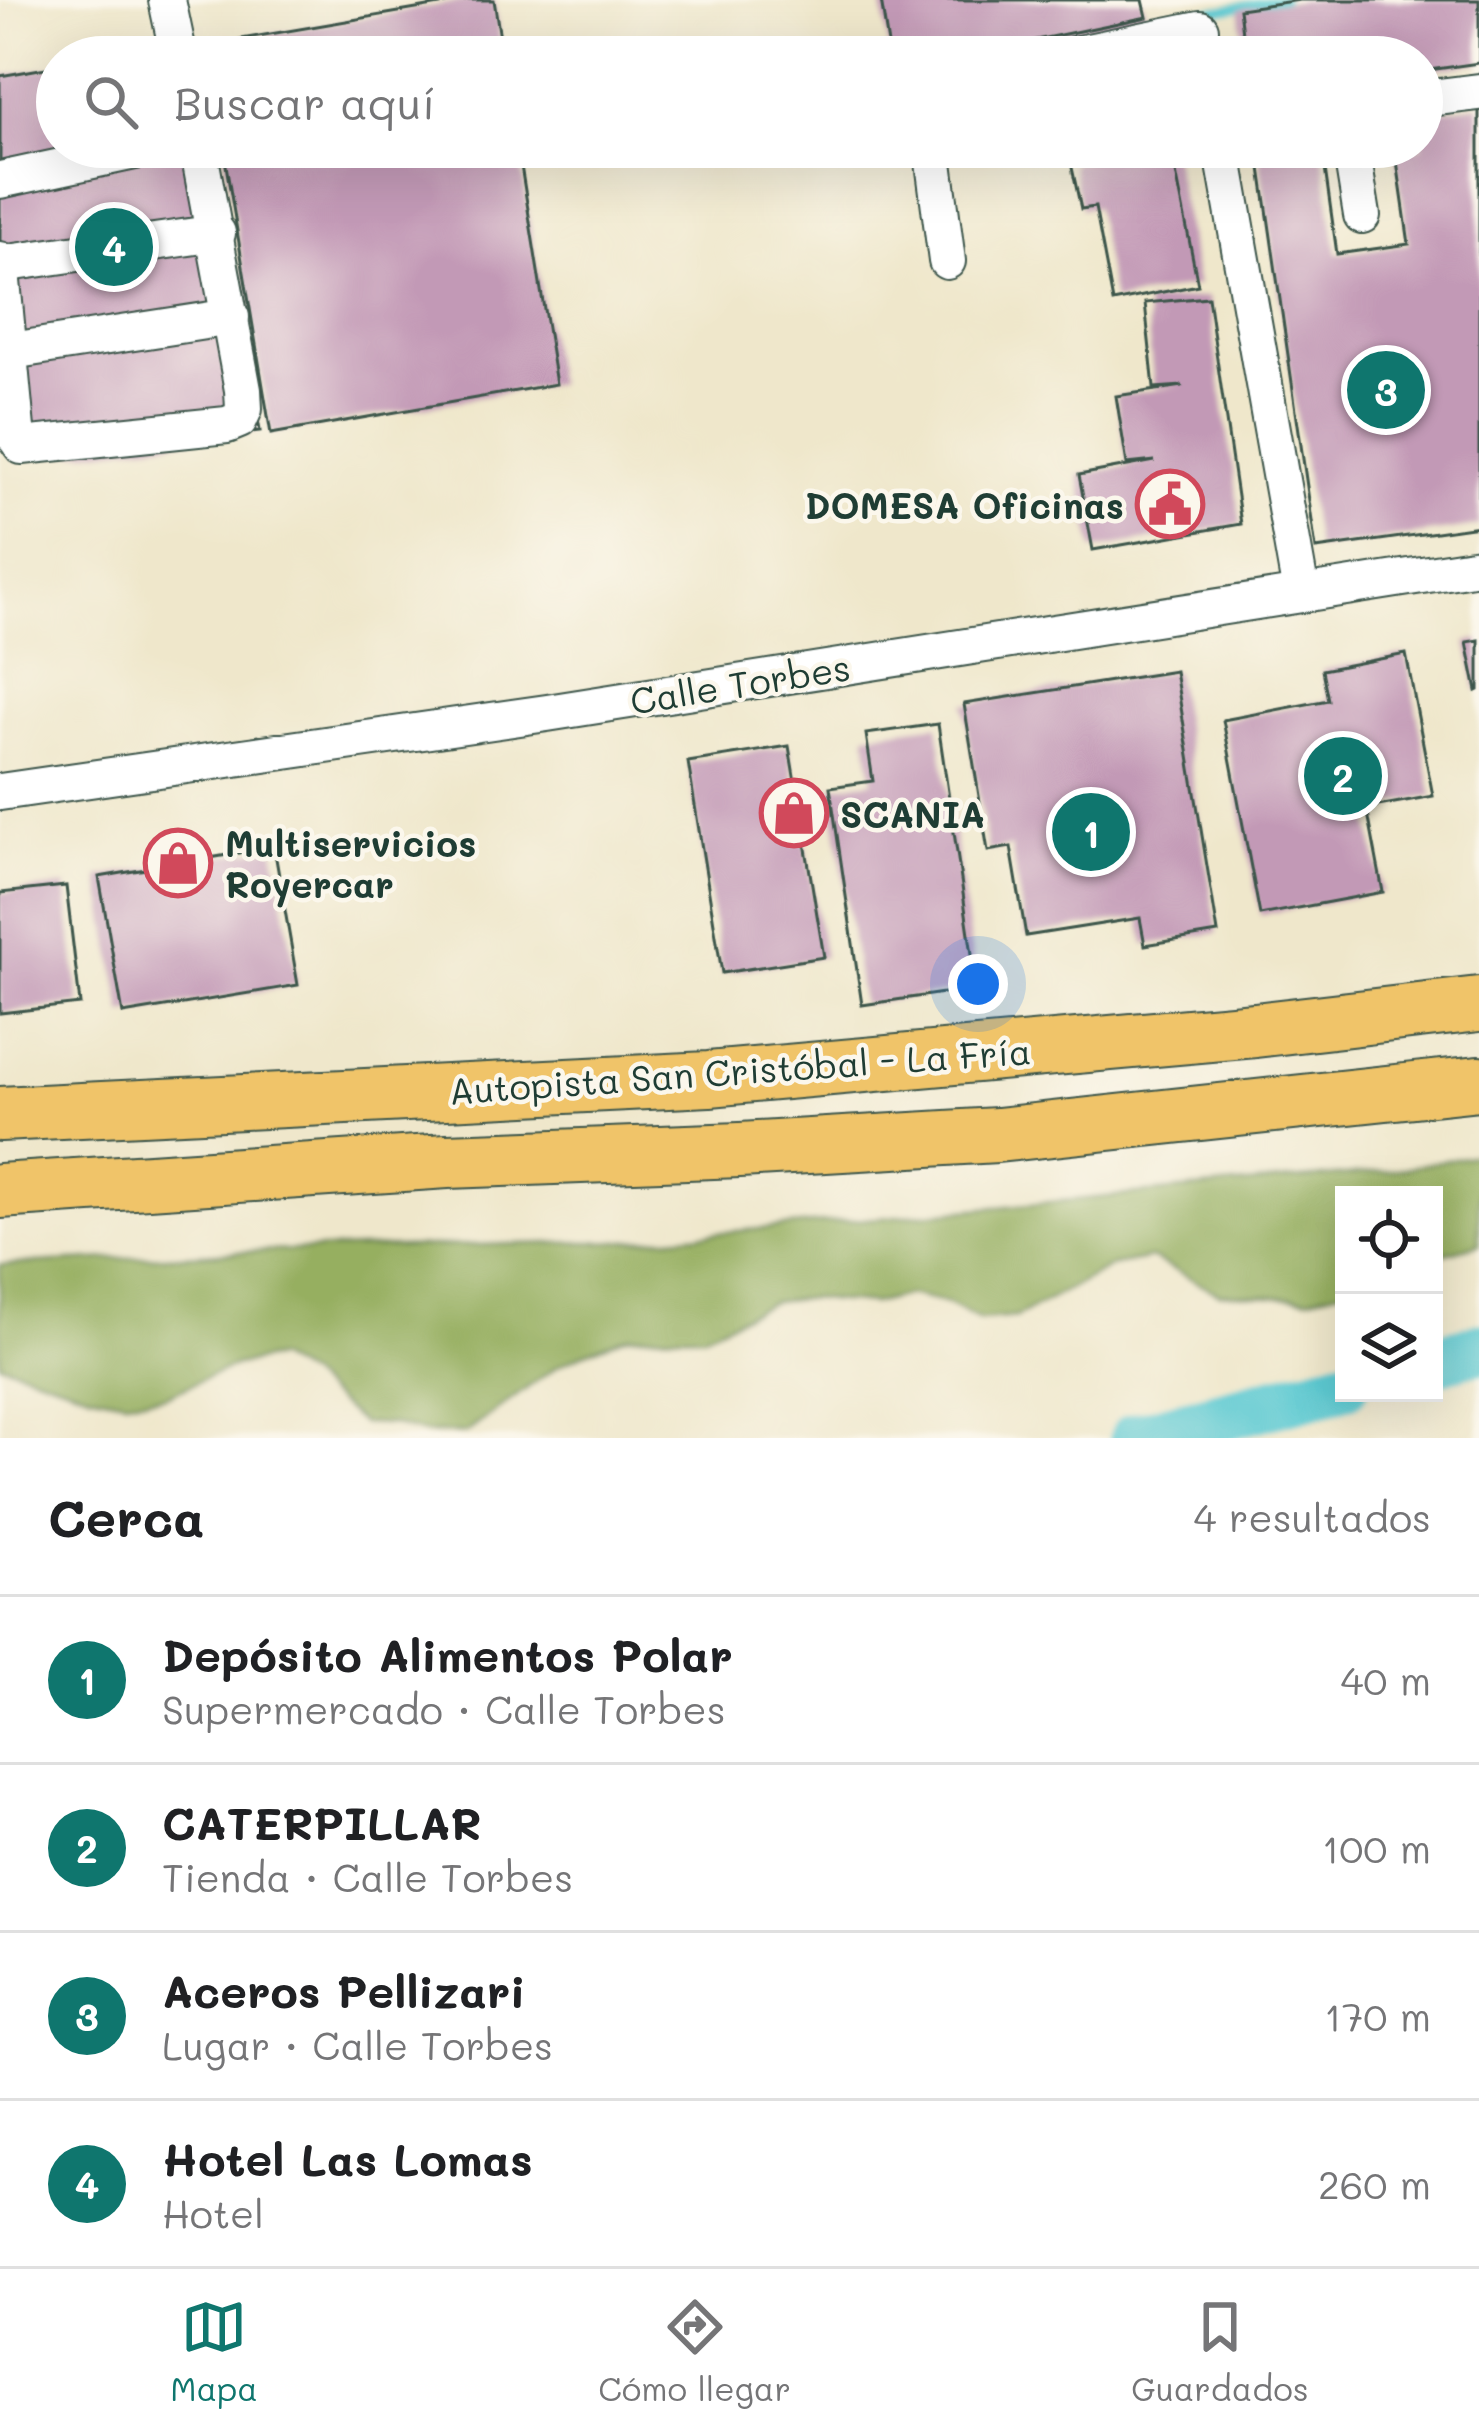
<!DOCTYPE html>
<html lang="es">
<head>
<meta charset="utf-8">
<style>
	:root { --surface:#fff; --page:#f2f2f2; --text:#202124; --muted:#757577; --line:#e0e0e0; --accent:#0f766e }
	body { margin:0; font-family:Mali,sans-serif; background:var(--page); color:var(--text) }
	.controls { position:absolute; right:36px; bottom:36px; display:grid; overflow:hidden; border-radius:0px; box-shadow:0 12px 48px #0002 }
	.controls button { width:108px; height:108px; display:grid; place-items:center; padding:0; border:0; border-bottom:3px solid var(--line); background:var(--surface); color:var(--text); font:60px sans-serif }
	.you { position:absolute; left:978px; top:984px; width:42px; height:42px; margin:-30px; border:9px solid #fff; border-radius:50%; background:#1a73e8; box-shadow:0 0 0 18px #1a73e833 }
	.badge { display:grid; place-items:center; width:78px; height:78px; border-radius:50%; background:var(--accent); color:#fff; font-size:39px; font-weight:700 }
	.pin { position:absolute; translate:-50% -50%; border:6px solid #fff; box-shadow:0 3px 12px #0006 }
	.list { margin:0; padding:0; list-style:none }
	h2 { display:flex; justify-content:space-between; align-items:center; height:156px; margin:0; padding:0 48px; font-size:51px }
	h2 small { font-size:39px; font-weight:400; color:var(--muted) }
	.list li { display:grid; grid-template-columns:78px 1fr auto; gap:36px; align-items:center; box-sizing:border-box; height:168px; padding:0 48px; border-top:3px solid var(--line) }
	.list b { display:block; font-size:45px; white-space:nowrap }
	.list p { margin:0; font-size:39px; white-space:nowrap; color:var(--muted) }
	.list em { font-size:39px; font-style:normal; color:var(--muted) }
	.icon { flex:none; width:66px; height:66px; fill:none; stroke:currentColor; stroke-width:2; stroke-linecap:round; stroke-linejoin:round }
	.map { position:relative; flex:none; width:1479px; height:1438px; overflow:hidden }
	.search { position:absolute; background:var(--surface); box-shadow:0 12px 48px #0002; left:36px; right:36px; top:36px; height:132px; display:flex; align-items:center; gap:30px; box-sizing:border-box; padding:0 42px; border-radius:66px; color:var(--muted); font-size:45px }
	.sheet { height:828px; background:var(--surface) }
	nav { display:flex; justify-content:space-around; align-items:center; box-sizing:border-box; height:168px; border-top:3px solid var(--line); background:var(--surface); font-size:33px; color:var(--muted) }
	nav a { display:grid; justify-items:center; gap:6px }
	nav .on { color:var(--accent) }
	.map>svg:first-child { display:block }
	.forest { fill:#96af60; stroke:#5a764a; stroke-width:3 }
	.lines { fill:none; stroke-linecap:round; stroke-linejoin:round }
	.stream { stroke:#5cc9d1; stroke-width:9 }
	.river { stroke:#5cc9d1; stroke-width:51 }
	.building { fill:#c299b6 }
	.minor-casing { stroke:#3e564b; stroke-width:40 }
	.highway-casing { stroke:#3e564b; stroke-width:58 }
	.minor { stroke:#fff; stroke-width:36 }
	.highway { stroke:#f0c469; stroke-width:54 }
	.labels { text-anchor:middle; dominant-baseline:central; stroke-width:9; stroke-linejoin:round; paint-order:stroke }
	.poi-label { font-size:36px; font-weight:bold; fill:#1f3d34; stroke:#fbf7ec; text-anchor:start }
	.street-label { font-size:36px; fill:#1f3d34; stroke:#fbf7ec }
</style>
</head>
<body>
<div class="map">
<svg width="1479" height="1438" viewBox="0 0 1479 1438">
	<rect width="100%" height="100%" fill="#fbf7ec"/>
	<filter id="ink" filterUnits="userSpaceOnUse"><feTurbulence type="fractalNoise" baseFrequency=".00833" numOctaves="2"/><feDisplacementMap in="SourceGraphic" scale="24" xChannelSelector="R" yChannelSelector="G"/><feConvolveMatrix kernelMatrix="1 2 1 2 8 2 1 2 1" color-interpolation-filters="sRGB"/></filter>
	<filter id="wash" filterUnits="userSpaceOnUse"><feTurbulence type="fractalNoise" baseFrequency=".004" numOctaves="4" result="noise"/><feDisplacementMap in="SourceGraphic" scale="48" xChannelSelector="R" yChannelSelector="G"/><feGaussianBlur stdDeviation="2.7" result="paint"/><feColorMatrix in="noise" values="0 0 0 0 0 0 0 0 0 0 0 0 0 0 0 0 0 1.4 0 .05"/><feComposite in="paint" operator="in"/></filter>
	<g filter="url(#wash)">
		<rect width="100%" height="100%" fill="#efe7cb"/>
		<path class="forest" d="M1479 1153V1244L1434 1256V1195H1344L1343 1289 1307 1298 1219 1293 1151 1258 1114 1265 1016 1317 980 1320 946 1303 908 1295 872 1304 810 1298 772 1302 704 1334 629 1335 593 1349 557 1366 466 1433H426L391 1424 361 1423 306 1376 275 1358 236 1365 165 1396 125 1400 89 1393 0 1363V1265L259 1251 627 1241 1390 1171Z"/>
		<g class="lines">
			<g class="stream">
				<path d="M1207 12 1282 0"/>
				<path d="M1024 57 1054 50"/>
			</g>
			<g class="river">
				<path d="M1434 1360 1479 1348"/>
				<path d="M1135 1438 1344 1384"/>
			</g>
		</g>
		<g id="blocks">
			<g class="building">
				<path d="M469 0H494L503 57H208L206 45Z"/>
				<path d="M881 0H1143L1147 17 953 57H890Z"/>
				<path d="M1300 0H1479V63L1422 71V57H1245L1239 9Z"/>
				<path d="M57 66V147H211L260 431 14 461 0 348V76Z"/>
				<path d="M1479 105V526L1316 549 1258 147H1322L1337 254 1409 244 1395 147H1422V113Z"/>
				<path d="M223 147H518L556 384 271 434Z"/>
				<path d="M1154 147H1171L1198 285 1113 302 1095 207 1081 209 1071 163Z"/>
				<path d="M1208 297 1241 524 1093 550 1079 475 1155 461 1127 464 1116 396 1183 386 1154 388 1145 303Z"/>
				<path d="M1479 640V690L1477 691 1467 642Z"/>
				<path d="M1406 654 1433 796 1367 808 1383 892 1260 915 1223 720 1328 700 1322 670Z"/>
				<path d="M1175 671 1218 933 1145 945 1140 918 1026 936 1011 847 988 851 964 704Z"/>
				<path d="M938 724 977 988 862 1005 830 787 873 781 866 734Z"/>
				<path d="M789 746 824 957 722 973 688 762Z"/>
				<path d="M274 847 298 985 123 1014 99 877Z"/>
				<path d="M66 886 80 1004 0 1013V893Z"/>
			</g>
		</g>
	</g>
	<g filter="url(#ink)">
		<use href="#blocks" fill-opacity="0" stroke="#3e564b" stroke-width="3"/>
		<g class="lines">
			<defs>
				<g id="minor">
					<path d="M167 0 179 57"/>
					<path d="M1064 57 1200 29"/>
					<path d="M1422 99 1479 92"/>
					<path d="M932 147 947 261"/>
					<path d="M1222 147 1301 593"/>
					<path d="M1351 147 1362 215"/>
					<path d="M0 180 154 147"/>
					<path d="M0 260 17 439 22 446 227 425 239 420 244 409 243 390 198 147"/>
					<path d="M1 264 217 233"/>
					<path d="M11 351 231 317"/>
					<path d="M0 792 547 713 1479 566"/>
				</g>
				<g id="highway">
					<path d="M0 1114 709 1079 1255 1030 1479 1004"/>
					<path d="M0 1191 447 1161 740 1150 997 1135 1479 1083"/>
				</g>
			</defs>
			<use href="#minor" class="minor-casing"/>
			<use href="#highway" class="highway-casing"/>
			<use href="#minor" class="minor"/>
			<use href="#highway" class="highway"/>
		</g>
	</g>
	<defs>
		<symbol id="civic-ring" viewBox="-11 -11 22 22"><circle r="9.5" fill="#fbf7ec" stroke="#d1495b" stroke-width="1.5"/><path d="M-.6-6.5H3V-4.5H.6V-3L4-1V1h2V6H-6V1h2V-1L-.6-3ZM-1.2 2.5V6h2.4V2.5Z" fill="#d1495b"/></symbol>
		<symbol id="shop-ring" viewBox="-11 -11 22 22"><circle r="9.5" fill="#fbf7ec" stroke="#d1495b" stroke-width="1.5"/><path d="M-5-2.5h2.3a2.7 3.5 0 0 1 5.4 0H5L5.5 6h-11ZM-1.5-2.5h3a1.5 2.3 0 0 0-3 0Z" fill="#d1495b"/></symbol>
	</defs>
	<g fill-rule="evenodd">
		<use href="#civic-ring" x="1132" y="466" width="76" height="76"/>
		<use href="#shop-ring" x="756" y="775" width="76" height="76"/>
		<use href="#shop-ring" x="140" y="825" width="76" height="76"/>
	</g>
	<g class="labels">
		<g class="poi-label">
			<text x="1124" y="504" text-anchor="end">DOMESA Oficinas</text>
			<text x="840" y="813">SCANIA</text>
			<text x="225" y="842">Multiservicios<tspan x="225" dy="41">Royercar</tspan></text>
		</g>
		<g class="street-label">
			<text transform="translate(740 683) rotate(-9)">Calle Torbes</text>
			<text transform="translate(740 1070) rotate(-4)">Autopista San Cristóbal - La Fría</text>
		</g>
	</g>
</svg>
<div class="controls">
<button><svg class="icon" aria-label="locate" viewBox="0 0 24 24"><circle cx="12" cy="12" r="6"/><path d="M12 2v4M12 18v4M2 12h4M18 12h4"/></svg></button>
<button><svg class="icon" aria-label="layers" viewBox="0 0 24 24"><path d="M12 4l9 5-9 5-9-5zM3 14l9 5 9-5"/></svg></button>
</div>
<div class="you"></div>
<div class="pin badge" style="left:1091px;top:832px">1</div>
<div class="pin badge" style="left:1343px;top:776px">2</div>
<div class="pin badge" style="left:1386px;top:390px">3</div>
<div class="pin badge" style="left:114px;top:247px">4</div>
<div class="search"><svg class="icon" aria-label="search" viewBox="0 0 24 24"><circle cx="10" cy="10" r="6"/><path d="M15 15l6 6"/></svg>Buscar aquí</div>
</div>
<section class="sheet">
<h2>Cerca<small>4 resultados</small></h2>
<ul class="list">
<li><span class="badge">1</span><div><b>Depósito Alimentos Polar</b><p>Supermercado · Calle Torbes</p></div><em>40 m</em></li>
<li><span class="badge">2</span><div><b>CATERPILLAR</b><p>Tienda · Calle Torbes</p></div><em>100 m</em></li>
<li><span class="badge">3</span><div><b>Aceros Pellizari</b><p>Lugar · Calle Torbes</p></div><em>170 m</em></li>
<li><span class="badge">4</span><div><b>Hotel Las Lomas</b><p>Hotel</p></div><em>260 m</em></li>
</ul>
</section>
<nav>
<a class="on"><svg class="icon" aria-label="map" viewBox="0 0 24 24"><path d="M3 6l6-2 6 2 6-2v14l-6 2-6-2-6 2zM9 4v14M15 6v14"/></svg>Mapa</a>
<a><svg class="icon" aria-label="directions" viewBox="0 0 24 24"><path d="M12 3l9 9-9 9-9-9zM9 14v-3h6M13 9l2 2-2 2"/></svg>Cómo llegar</a>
<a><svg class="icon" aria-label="saved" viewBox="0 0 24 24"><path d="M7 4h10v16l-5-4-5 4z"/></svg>Guardados</a>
</nav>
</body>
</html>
